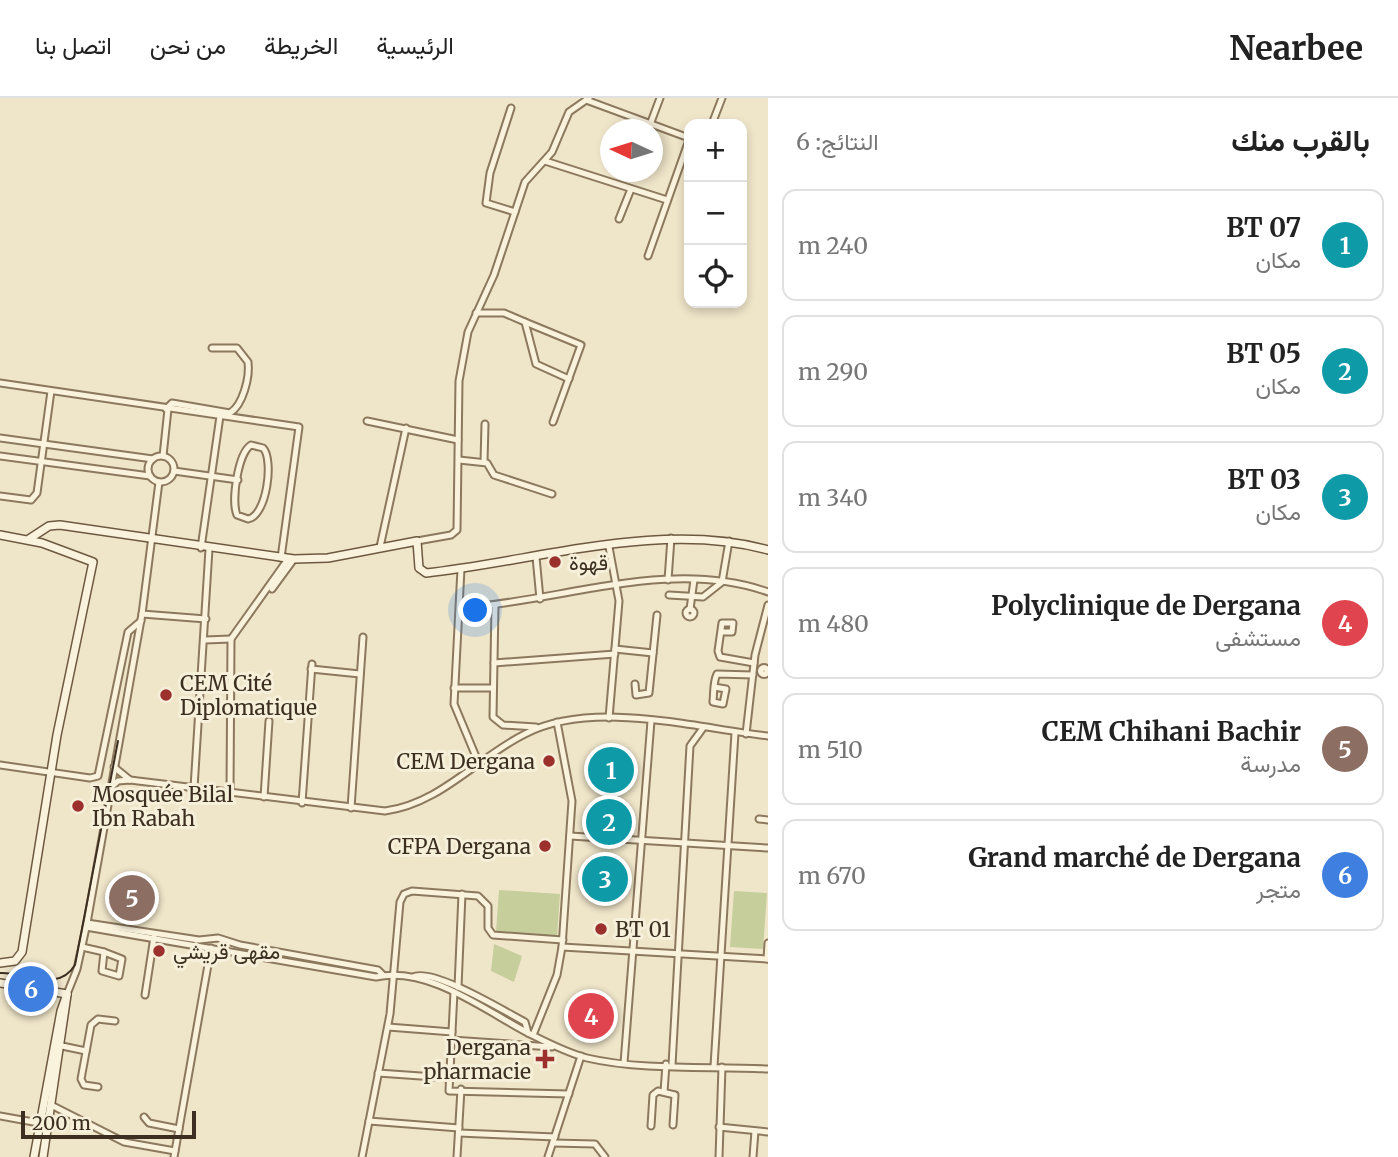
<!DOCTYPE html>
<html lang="ar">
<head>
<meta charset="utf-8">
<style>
	:root { --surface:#fff; --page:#f2f2f2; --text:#222; --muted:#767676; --line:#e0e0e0; --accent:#ea580c }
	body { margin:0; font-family:Merriweather,Vazirmatn,serif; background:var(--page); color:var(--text); direction:rtl }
	.controls { position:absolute; right:21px; top:21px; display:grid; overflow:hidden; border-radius:14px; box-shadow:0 4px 10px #0003 }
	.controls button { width:63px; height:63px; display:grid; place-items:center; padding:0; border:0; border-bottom:2px solid var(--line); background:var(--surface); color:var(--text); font:35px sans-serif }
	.compass { position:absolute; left:600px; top:21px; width:63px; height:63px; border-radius:50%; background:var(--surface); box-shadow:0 4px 10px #0003; rotate:274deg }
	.scale { position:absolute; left:21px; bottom:18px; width:175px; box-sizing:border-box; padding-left:7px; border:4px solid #3c2f21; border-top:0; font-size:19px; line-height:24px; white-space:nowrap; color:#3c2f21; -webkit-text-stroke:5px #f6efd9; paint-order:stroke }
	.you { position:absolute; left:476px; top:513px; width:24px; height:24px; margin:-18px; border:5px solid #fff; border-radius:50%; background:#1a73e8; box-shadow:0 0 0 10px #1a73e833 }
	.badge { display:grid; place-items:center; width:46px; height:46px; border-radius:50%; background:var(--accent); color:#fff; font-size:23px; font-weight:700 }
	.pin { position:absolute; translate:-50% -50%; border:4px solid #fff; box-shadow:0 2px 7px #0006 }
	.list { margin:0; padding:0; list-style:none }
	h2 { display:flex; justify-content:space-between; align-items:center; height:91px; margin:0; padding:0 28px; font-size:30px }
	h2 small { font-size:23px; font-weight:400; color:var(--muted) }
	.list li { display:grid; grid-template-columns:46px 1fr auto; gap:21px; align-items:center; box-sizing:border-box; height:112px; margin:0 14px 14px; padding:0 14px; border:2px solid var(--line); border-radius:14px }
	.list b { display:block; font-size:26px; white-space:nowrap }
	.list p { margin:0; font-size:23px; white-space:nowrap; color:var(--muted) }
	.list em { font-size:23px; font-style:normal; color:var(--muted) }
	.icon { flex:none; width:38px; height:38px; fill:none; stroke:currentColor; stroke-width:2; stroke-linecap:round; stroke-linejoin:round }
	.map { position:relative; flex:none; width:768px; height:1059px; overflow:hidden; direction:ltr }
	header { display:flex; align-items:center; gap:42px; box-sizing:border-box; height:98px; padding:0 35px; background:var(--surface); border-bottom:2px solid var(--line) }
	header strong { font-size:33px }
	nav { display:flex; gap:38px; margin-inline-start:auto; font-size:24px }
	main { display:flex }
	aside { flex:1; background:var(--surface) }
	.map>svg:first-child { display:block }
	.green { fill:#c6ce9c }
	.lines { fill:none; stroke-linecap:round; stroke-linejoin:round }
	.street-casing { stroke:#8c785d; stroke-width:9 }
	.secondary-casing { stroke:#6e5940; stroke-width:10 }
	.street { stroke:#f9f2dd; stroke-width:5 }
	.secondary { stroke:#f9f2dd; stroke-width:7 }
	.tram { stroke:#3c2f21; stroke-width:2 }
	.poi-dot { fill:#9b302d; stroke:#f6efd9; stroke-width:2.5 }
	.labels { text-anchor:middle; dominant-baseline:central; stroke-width:6; stroke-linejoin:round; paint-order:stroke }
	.poi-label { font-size:21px; fill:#3c2f21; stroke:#f6efd9; text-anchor:start }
</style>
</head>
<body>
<header>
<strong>Nearbee</strong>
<nav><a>الرئيسية</a><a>الخريطة</a><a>من نحن</a><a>اتصل بنا</a></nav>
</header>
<main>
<aside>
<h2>بالقرب منك<small>النتائج: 6</small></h2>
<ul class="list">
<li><span class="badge" style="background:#0f9aa8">1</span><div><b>BT 07</b><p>مكان</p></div><em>240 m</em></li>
<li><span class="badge" style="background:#0f9aa8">2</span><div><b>BT 05</b><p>مكان</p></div><em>290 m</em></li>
<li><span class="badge" style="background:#0f9aa8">3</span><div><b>BT 03</b><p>مكان</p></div><em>340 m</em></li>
<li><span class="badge" style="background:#e0444e">4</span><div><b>Polyclinique de Dergana</b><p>مستشفى</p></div><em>480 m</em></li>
<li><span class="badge" style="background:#8d6e63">5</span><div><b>CEM Chihani Bachir</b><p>مدرسة</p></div><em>510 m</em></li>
<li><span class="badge" style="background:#3f7fe0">6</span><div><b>Grand marché de Dergana</b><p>متجر</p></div><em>670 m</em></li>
</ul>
</aside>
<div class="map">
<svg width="768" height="1059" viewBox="0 0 768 1059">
	<rect width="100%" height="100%" fill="#efe5c9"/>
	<g class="green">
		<path d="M499 792 560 796 557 838 496 834Z"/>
		<path d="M734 793 767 795 763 851 730 849Z"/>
		<path d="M494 846 522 858 514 884 491 873Z"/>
	</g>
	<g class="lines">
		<defs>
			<g id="street">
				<path d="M586 2 689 40"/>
				<path d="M511 10 490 75 486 105 515 114"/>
				<path d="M651 24 660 0"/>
				<path d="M712 26 722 0"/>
				<path d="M545 63 667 102"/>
				<path d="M619 121 631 91"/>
				<path d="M648 158 689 42"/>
				<path d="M476 215H504L525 224 536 266 569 281"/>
				<path d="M525 224 581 247 553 324"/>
				<path d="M0 285 299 329 281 460"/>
				<path d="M166 311 172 305 230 315C243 307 250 279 248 264L237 250H212"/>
				<path d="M367 323 458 342"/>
				<path d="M0 340 153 361"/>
				<path d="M251 347 263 350C274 361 267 418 248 421L237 417C231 403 238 355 251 347Z"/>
				<path d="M0 358 150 378"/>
				<path d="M163 358 168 311"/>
				<circle cx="161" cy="371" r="13"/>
				<path d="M459 362 487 365 494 377 552 396"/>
				<path d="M484 364 485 326"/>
				<path d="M174 373 238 382"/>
				<path d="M0 398 31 402 37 395 51 293"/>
				<path d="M417 443 451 437 457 432 459 283 468 234 494 177 525 84 552 54 569 14 589 0"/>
				<path d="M380 449 406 330"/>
				<path d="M609 449 619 503 609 620"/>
				<path d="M201 450 220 318"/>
				<path d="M536 459 540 501"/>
				<path d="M461 471 454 606 479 666"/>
				<path d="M668 482 671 440"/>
				<path d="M272 491 294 461"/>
				<path d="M669 497 703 499 722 484 729 443"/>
				<path d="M495 507 493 619 503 627 536 629"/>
				<path d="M460 510C559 504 670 459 768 494"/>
				<path d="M690 511 694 482"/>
				<circle cx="690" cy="515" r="4"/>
				<path d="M142 516 206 521"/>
				<path d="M721 534H732L733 525H722L718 553 720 559 754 565"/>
				<path d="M205 542 231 541"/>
				<path d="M615 551 653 555"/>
				<path d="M494 565 615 556"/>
				<circle cx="764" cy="573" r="3.5"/>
				<path d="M311 571 360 576"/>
				<path d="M635 586 636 597 649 595 657 517"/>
				<path d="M714 589 726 591 723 606 713 604V603C714 594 713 584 717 576L753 577"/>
				<path d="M454 590H493"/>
				<path d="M746 636 755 557 768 507"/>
				<path d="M0 667 90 680 98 678 128 534 141 523"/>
				<path d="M114 669 130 682"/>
				<path d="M111 689 118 683 130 682 385 713C440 706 478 659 525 636 593 601 695 630 768 638"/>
				<path d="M194 690 209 451"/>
				<path d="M230 695 231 541 288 461"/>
				<path d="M264 699 269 623"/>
				<path d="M302 705 312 566"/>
				<path d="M351 710 363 539"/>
				<path d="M759 721 768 722"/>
				<path d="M570 738 768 750"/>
				<path d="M87 825 199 842 218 840 240 847 378 872 383 877"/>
				<path d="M86 829 376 879C429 868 484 912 528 935 546 944 567 955 587 960 643 973 711 968 768 971"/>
				<path d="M82 849 104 854"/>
				<path d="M562 849 768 861"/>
				<path d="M104 854 122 861 119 878 102 873Z"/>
				<path d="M767 861 768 845"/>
				<path d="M413 879C432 869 504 913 525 924L528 935"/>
				<path d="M458 889 462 796"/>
				<path d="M454 894 449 993 569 996"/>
				<path d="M67 896 77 871 87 825 142 516 159 384"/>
				<path d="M145 897 154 839"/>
				<path d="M388 929 452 934"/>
				<path d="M533 937 557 877 562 849 572 703 557 624"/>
				<path d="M452 942 552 949"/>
				<path d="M62 948 86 953"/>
				<path d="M624 965 651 623"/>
				<path d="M672 967 690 648 703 630"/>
				<path d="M714 968 735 635"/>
				<path d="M378 975 449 980"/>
				<path d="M98 989 84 987 81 981 91 927 98 921 115 923"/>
				<path d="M664 994 666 966"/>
				<path d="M51 1007 124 1044 175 1053"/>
				<path d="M0 1018 39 1025"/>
				<path d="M144 1019 149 1025 179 1031"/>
				<path d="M369 1023 459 1030"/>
				<path d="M651 1028 653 997 658 993 675 997 673 1027"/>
				<path d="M719 1029 768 1034"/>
				<path d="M459 1035 555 1039"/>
				<path d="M553 1045 595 1046 605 1059"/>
				<path d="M174 1059 211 850"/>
				<path d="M362 1059 390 916 400 804 404 796 412 793 478 798 488 808V830L493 837 563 842"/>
				<path d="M457 1059 461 991"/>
				<path d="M548 1059 581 958"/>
				<path d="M719 1059 722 969"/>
				<path d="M753 1059 755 1033"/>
			</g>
			<g id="secondary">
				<path d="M0 437 42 445 93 464 57 637 22 854 15 863 0 865"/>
				<path d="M29 441 49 428 60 427 294 461 328 460 417 443 419 470 426 475C536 463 661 422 768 452"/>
				<path d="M0 885 67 896"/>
				<path d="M34 1059 61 913 67 896"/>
				<path d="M43 1059 67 897"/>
			</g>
		</defs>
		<use href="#street" class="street-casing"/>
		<use href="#secondary" class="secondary-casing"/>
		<use href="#street" class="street"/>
		<use href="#secondary" class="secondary"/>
		<path class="tram" d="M0 875C27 874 58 895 75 867L118 643"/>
	</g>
	<g class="poi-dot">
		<circle cx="555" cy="464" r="7"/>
		<circle cx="166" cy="597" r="7"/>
		<circle cx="549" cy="663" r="7"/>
		<circle cx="78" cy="708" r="7"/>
		<circle cx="545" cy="748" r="7"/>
		<circle cx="601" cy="831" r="7"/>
		<circle cx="159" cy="853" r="7"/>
		<path d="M541.5 950.5h7v7h7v7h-7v7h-7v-7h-7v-7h7z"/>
	</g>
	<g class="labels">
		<g class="poi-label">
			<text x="569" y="464">قهوة</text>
			<text x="180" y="585">CEM Cité<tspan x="180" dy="24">Diplomatique</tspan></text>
			<text x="535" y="663" text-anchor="end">CEM Dergana</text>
			<text x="92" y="696">Mosquée Bilal<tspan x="92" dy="24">Ibn Rabah</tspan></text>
			<text x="531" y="748" text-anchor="end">CFPA Dergana</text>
			<text x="615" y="831">BT 01</text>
			<text x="173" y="853">مقهى قريشي</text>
			<text x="531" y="949" text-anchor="end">Dergana<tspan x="531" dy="24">pharmacie</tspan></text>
		</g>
	</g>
</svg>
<div class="controls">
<button>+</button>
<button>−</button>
<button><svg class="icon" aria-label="locate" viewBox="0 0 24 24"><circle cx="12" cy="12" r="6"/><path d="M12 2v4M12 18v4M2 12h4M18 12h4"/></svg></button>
</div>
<svg class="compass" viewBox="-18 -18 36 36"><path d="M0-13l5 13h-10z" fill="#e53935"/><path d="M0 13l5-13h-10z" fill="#767676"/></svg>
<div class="scale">200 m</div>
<div class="you"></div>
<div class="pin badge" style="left:611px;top:672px;background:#0f9aa8">1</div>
<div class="pin badge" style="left:609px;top:724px;background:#0f9aa8">2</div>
<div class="pin badge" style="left:605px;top:781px;background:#0f9aa8">3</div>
<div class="pin badge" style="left:591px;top:918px;background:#e0444e">4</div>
<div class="pin badge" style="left:132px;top:800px;background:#8d6e63">5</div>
<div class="pin badge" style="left:31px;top:891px;background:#3f7fe0">6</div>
</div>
</main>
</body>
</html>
